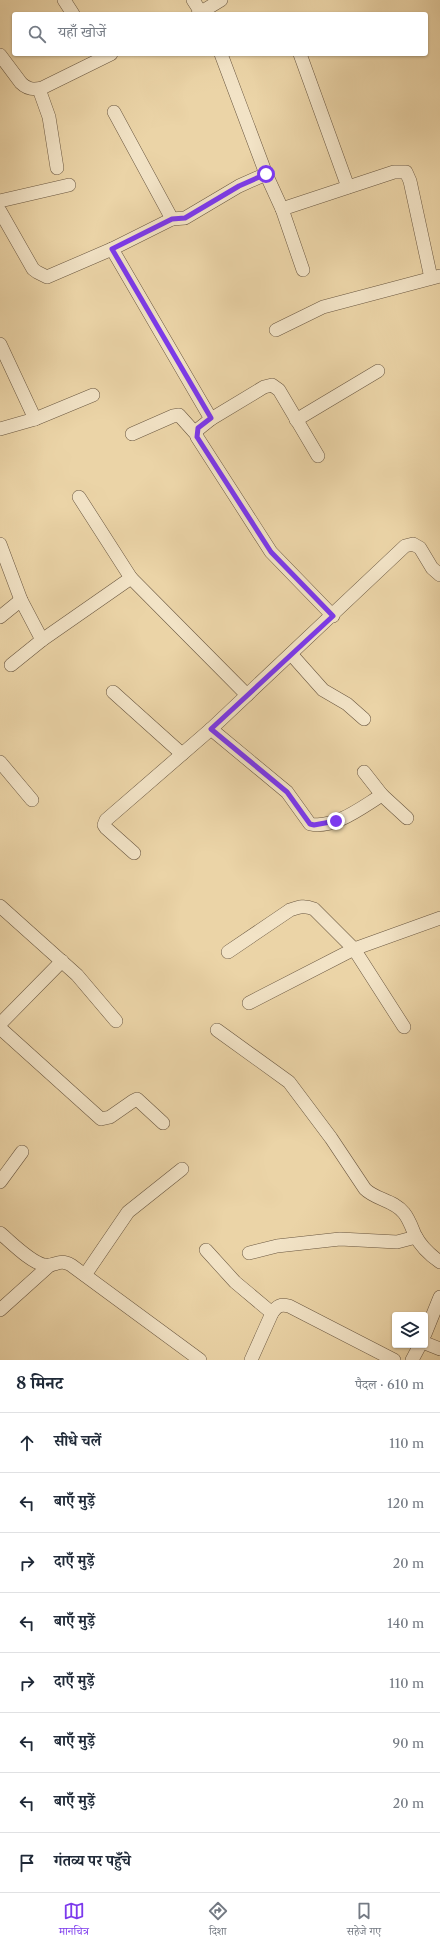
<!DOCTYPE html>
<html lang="hi">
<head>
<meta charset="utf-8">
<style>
	:root { --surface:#fff; --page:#f2f2f3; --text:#1f2937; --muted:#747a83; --line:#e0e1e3; --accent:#7c3aed }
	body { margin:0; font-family:"Libre Caslon Text","Noto Serif Devanagari",serif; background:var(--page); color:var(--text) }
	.controls { position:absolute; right:12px; bottom:12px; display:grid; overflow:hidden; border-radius:4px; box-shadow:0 1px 3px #0004 }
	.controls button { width:36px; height:36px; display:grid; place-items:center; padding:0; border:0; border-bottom:1px solid var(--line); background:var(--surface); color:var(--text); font:20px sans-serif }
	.stop { position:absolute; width:12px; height:12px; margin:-9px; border:3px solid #7c3aed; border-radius:50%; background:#fff }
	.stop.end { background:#7c3aed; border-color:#fff; box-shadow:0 1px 4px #0008 }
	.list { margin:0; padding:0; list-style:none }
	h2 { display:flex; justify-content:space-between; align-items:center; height:52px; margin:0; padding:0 16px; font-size:17px }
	h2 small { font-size:13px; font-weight:400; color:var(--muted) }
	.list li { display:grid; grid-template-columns:26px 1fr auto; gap:12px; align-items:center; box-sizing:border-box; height:60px; padding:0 16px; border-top:1px solid var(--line) }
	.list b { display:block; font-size:15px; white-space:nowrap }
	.list em { font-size:13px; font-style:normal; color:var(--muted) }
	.icon { flex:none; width:22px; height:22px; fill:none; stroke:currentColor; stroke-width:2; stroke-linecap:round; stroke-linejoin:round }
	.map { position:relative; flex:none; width:440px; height:1360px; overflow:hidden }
	.search { position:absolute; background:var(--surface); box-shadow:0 1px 3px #0004; left:12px; right:12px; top:12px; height:44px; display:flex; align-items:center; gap:10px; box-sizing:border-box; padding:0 14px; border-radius:4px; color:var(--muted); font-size:15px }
	.sheet { height:532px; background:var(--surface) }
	nav { display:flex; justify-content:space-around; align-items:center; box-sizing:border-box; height:56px; border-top:1px solid var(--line); background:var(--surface); font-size:11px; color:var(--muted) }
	nav a { display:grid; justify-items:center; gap:2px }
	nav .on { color:var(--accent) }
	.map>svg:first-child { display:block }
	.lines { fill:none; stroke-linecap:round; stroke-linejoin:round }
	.minor-casing { stroke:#6a5740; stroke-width:14 }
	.minor { stroke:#f2e3c6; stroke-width:13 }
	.route { stroke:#7c3aed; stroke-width:5 }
</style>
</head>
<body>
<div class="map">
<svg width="440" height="1360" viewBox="0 0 440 1360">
	<rect width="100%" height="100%" fill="#ebd4a7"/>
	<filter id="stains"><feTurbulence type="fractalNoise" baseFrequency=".005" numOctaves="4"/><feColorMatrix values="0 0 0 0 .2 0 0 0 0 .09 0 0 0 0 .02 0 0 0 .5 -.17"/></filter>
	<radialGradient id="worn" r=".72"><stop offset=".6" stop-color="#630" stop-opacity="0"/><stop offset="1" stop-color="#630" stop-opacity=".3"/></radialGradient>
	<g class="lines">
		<defs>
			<g id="minor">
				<path d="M64 0 73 14"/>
				<path d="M193 0 202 14"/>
				<path d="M198 14 221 0"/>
				<path d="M221 54 266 174 282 209 394 172H406L410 181 431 278"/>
				<path d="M300 54 348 187"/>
				<path d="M0 55 21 83C27 89 33 90 42 88L111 54"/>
				<path d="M39 89 49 117 57 168"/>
				<path d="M114 112 172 219 185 218 239 186 266 174"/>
				<path d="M0 201 69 185"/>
				<path d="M282 209 303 270"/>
				<path d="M0 211 33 269 37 272 47 277 112 249 172 219"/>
				<path d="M112 249 211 419"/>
				<path d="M276 330 323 307 440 276"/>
				<path d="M0 344 35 419"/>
				<path d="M296 420 378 371"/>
				<path d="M0 429 35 419 93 395"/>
				<path d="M132 434 173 416 179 415 196 434"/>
				<path d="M318 456 279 390 272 385 264 387 211 419 196 431 197 437 271 552 333 616"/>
				<path d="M79 497 131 578 247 695"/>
				<path d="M0 544 21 600 42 640"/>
				<path d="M0 617 21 600"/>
				<path d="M291 654 323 690 347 704 364 719"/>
				<path d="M11 665 42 640 131 578"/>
				<path d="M113 692 182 754"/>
				<path d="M211 729 287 792 310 824C335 829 362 807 382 795"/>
				<path d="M0 762 32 800"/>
				<path d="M364 772 382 795 407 818"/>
				<path d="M134 853 106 828 104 825 106 820 211 729 405 546 413 544 420 548 432 568 440 575"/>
				<path d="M0 906 77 975 116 1021"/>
				<path d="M228 952 290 910C299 907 304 905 314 909L354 949 404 1027"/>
				<path d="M249 1003 354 949 440 918"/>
				<path d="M0 1024 62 961"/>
				<path d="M0 1028 101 1119 110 1117 133 1101 137 1099 163 1123"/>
				<path d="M217 1030 289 1082 331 1138 365 1189C376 1200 394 1200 404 1213 409 1219 412 1228 415 1235 421 1247 430 1255 440 1262"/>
				<path d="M0 1182 22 1152"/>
				<path d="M0 1233C11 1242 30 1262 44 1265 55 1267 59 1258 71 1265L200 1360"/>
				<path d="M206 1250 235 1282 272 1313"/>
				<path d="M249 1253 277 1246 340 1239 397 1242 416 1237"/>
				<path d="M85 1275 128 1212 182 1169"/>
				<path d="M0 1310 50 1265"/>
				<path d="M425 1334 440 1297"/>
				<path d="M425 1343 440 1349"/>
				<path d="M251 1360 272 1313C277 1306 280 1304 289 1306L394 1360"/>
				<path d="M412 1360 420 1345"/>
			</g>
		</defs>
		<use href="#minor" class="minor-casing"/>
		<use href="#minor" class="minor"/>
	</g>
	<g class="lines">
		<path class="route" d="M266 174 239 186 185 218 172 219 112 249 211 418 198 428 197 437 271 552 333 616 211 729 287 792 310 824 314 825 336 821"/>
	</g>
	<rect width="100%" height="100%" filter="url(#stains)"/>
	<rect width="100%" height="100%" fill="url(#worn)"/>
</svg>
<div class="controls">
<button><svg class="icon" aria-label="layers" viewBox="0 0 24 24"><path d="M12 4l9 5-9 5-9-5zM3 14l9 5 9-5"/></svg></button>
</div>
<div class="stop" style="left:266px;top:174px"></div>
<div class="stop end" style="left:336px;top:821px"></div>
<div class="search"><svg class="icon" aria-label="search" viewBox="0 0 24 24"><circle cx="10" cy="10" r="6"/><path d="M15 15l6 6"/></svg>यहाँ खोजें</div>
</div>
<section class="sheet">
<h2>8 मिनट<small>पैदल · 610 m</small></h2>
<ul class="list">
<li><svg class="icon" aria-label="ahead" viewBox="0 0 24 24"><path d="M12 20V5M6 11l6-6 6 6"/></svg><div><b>सीधे चलें</b></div><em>110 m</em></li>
<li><svg class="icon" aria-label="left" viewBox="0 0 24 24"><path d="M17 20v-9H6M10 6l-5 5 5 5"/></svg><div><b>बाएँ मुड़ें</b></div><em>120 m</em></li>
<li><svg class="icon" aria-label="right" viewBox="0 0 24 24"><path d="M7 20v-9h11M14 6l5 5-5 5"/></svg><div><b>दाएँ मुड़ें</b></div><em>20 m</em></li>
<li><svg class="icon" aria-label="left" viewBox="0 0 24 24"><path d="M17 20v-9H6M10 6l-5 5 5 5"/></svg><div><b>बाएँ मुड़ें</b></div><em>140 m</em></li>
<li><svg class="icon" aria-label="right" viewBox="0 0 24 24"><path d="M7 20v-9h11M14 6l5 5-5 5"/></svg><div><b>दाएँ मुड़ें</b></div><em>110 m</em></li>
<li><svg class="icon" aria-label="left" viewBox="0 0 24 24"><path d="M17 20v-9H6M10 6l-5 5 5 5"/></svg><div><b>बाएँ मुड़ें</b></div><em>90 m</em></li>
<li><svg class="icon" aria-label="left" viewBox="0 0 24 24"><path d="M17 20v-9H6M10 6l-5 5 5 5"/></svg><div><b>बाएँ मुड़ें</b></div><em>20 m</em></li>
<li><svg class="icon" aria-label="arrive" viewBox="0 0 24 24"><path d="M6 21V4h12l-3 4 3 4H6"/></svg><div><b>गंतव्य पर पहुँचे</b></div></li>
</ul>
</section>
<nav>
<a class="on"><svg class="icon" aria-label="map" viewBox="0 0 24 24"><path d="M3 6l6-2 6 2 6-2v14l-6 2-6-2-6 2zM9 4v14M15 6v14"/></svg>मानचित्र</a>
<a><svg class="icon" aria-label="directions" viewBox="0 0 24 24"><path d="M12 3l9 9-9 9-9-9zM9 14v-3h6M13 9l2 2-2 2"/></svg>दिशा</a>
<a><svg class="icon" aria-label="saved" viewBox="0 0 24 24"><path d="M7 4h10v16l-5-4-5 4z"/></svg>सहेजे गए</a>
</nav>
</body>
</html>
